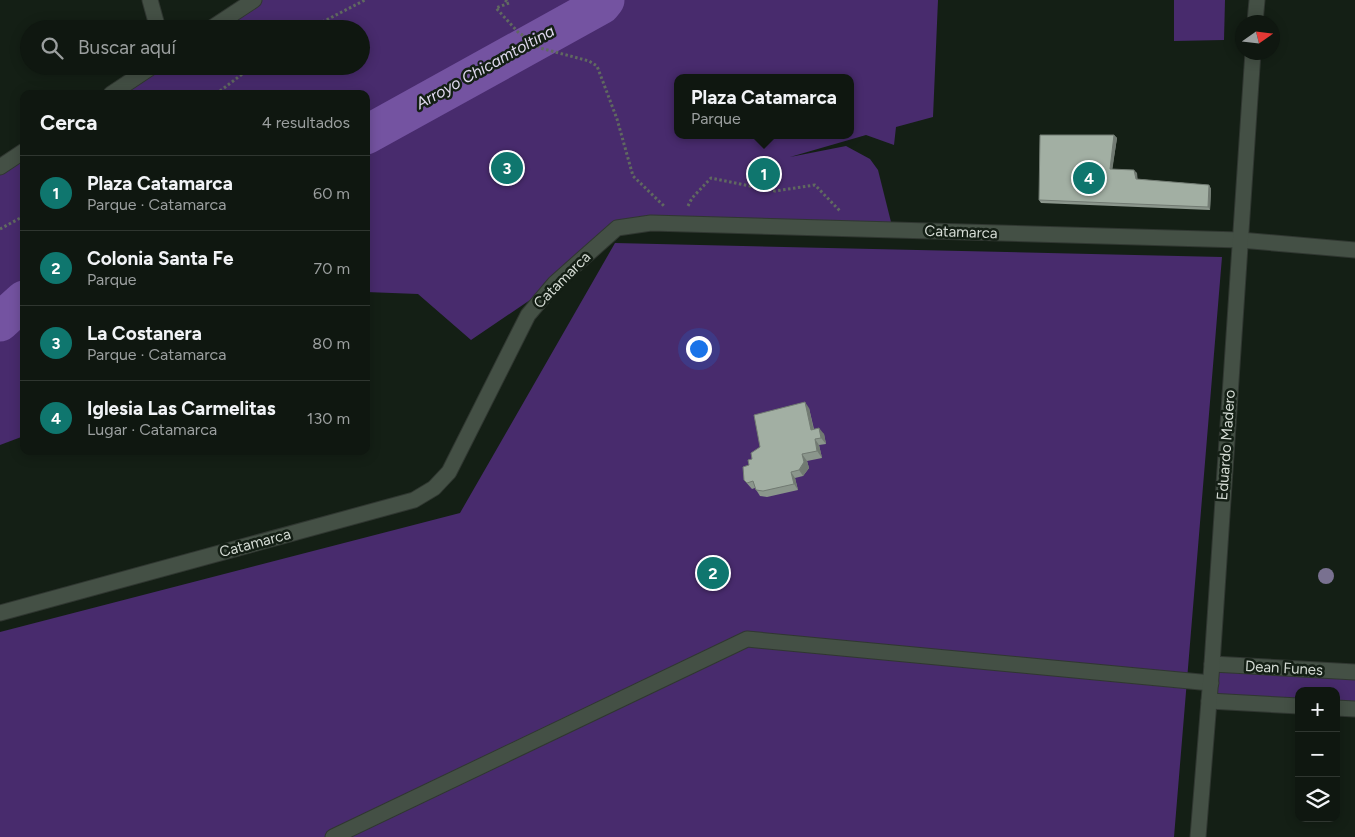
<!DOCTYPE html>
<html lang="es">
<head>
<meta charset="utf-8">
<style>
	:root { --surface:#0f1710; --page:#1d241e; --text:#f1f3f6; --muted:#9b9f9f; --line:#2f3630; --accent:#0f766e }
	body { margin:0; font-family:Figtree,sans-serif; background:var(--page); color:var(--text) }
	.controls { position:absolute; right:15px; bottom:15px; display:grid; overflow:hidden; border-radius:10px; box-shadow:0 2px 12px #0003 }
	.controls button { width:45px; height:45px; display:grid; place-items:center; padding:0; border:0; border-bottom:1px solid var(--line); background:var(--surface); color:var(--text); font:25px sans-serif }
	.compass { position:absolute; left:1235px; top:15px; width:45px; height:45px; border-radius:50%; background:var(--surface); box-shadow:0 2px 12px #0003; rotate:76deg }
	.you { position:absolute; left:698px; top:348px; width:18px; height:18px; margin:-12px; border:4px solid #fff; border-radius:50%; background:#1a73e8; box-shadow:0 0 0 8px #1a73e833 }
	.badge { display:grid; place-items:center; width:32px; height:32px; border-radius:50%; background:var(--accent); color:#fff; font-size:16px; font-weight:700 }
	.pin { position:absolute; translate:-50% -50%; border:2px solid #fff; box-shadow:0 1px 5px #0006 }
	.popup { position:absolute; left:674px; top:74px; width:180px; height:65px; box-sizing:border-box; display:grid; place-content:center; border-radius:10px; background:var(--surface); filter:drop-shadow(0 1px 4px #0005); font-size:16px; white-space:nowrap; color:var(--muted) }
	.popup b { font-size:19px; color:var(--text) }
	.popup::after { content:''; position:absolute; left:50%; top:100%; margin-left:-10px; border:10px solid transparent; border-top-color:var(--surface) }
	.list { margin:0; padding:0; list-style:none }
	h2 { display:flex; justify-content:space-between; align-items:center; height:65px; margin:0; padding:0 20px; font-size:21px }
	h2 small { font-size:16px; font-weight:400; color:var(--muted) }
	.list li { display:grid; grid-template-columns:32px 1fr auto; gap:15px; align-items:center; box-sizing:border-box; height:75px; padding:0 20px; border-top:1px solid var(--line) }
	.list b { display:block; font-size:19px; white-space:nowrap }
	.list p { margin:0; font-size:16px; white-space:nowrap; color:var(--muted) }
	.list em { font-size:16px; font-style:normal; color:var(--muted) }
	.icon { flex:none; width:28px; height:28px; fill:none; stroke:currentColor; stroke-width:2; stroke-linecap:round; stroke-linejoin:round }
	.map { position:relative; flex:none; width:1355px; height:837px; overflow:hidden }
	.search { position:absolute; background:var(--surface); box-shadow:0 2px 12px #0003; left:20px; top:20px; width:350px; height:55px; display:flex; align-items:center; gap:12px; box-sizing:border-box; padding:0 18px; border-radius:28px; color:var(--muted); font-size:19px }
	.panel { position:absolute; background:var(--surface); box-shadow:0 2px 12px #0003; left:20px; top:90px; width:350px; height:365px; border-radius:10px }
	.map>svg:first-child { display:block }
	.green { fill:#482b6d; fill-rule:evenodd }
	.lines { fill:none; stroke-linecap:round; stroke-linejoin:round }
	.river { stroke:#7453a1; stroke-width:39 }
	.street-casing { stroke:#303731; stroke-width:17 }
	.secondary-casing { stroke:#303731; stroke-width:17 }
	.path { stroke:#606960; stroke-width:3; stroke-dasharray:2.5 2.5; stroke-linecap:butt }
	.street { stroke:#445045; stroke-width:15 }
	.secondary { stroke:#445045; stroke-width:15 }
	.tree { fill:#797190 }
	.wall { fill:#8b968c }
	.shaded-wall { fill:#717a72 }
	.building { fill:#a2afa3; stroke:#717a72 }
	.labels { text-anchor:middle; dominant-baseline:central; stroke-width:5; stroke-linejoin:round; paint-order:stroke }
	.street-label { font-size:15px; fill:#d5dcd5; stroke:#141f15 }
	.water-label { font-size:16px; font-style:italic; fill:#e0d9ef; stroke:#141f15 }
</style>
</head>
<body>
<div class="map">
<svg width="1355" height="837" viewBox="0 0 1355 837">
	<rect width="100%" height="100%" fill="#141f15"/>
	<g class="green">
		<path d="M254 0H938L933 117 896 127 894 145 866 135 790 157 846 146 870 159 878 170 893 230 651 223 598 245 555 283 471 340 418 294 366 292V94H111L153 66H361V29H210ZM678 78H850V135H678Z"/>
		<path d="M1174 0H1225L1224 40 1174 41Z"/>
		<path d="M24 152V436L0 445V169Z"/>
		<path d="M615 243 1222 257 1174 837H0V632L460 513Z"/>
		<path d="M1212 664 1355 672V709L1336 708V691H1299V706L1209 701Z"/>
	</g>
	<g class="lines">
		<g class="river">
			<path d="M366 135 601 5 605 0"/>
			<path d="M0 322 24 300"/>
		</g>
		<defs>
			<g id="street">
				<path d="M150 0 158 29"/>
				<path d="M1240 240 1355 250"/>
				<path d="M1212 664 1355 672"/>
				<path d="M1209 701 1299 706"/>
				<path d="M1336 708 1355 709"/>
				<path d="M333 837 747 639 1211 683"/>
			</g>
			<g id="secondary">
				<path d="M1255 22 1257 0"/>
				<path d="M210 29 254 0"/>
				<path d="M111 94 153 66"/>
				<path d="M0 167 24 151"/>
				<path d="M0 613 414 500 434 488 449 472 528 315 555 283 617 228 651 223 1240 240"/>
				<path d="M1198 837 1212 664 1253 52"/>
			</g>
		</defs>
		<use href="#street" class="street-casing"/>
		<use href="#secondary" class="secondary-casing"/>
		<g class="path">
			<path d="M505 0 509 3 496 8 518 32 540 48 589 61 597 66 617 119 633 176 664 206"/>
			<path d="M309 29 365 0"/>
			<path d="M216 94 253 66"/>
			<path d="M688 206 692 198 711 178 775 191 815 185 840 211"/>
			<path d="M0 229 24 216"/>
		</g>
		<use href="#street" class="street"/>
		<use href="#secondary" class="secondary"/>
	</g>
	<circle class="tree" cx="1326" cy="576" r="8"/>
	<g class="wall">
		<path d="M1114 135 1117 138 1112 169 1137 173V179L1209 185 1211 189 1210 210 1041 203 1039 200Z"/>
		<path d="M809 408 814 429 824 434 826 444 819 445 822 458 807 461 809 468 803 476 795 478 798 490 767 497 760 496 755 488 752 489 744 480 749 465 760 447Z"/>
	</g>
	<g class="shaded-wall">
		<path d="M1114 135 1117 138 1112 172 1110 169Z"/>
		<path d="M1134 170 1137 173 1138 182 1136 179Z"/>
		<path d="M1209 185 1211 189 1210 210 1208 207Z"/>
		<path d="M805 402 809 408 815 436 811 430Z"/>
		<path d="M819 428 824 434 826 444 821 438Z"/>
		<path d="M815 439 819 445 822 458 817 451Z"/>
		<path d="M802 454 807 461 809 468 803 476 799 470Z"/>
		<path d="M791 472 795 478 798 490 794 484Z"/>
	</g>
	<g class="building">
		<path d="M1040 135H1114L1110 169 1134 170 1136 179 1209 185 1208 207 1039 200Z"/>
		<path d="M805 402 811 430 819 428 821 438 815 439 817 451 802 454 804 462 799 470 791 472 794 484 763 491 756 490 753 481 747 483 744 480 743 467 749 465 748 460 752 459 751 453 760 447 754 415Z"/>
	</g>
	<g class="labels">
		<g class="street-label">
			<text transform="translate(961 232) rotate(2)">Catamarca</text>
			<text transform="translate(562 280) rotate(-45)">Catamarca</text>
			<text transform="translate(1226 445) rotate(-86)">Eduardo Madero</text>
			<text transform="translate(255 543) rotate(-15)">Catamarca</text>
			<text transform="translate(1284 668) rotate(3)">Dean Funes</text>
		</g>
		<g class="water-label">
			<text transform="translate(485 67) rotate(-29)">Arroyo Chicamtoltina</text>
		</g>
	</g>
</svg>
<div class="controls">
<button>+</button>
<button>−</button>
<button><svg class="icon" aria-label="layers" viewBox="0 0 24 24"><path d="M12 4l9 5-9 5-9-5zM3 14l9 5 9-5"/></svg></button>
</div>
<svg class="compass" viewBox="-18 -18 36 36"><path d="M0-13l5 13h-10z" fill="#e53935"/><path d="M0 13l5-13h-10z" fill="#9b9f9f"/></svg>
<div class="you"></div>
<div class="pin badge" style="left:764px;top:174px">1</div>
<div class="popup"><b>Plaza Catamarca</b>Parque</div>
<div class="pin badge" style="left:713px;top:573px">2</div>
<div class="pin badge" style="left:507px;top:168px">3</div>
<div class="pin badge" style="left:1089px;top:178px">4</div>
<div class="search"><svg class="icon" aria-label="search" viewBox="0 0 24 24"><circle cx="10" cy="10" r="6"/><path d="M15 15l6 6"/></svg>Buscar aquí</div>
<section class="panel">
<h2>Cerca<small>4 resultados</small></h2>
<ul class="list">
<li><span class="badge">1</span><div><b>Plaza Catamarca</b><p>Parque · Catamarca</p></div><em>60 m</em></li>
<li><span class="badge">2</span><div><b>Colonia Santa Fe</b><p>Parque</p></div><em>70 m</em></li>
<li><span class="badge">3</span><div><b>La Costanera</b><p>Parque · Catamarca</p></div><em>80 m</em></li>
<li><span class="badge">4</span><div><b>Iglesia Las Carmelitas</b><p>Lugar · Catamarca</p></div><em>130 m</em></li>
</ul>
</section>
</div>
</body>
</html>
